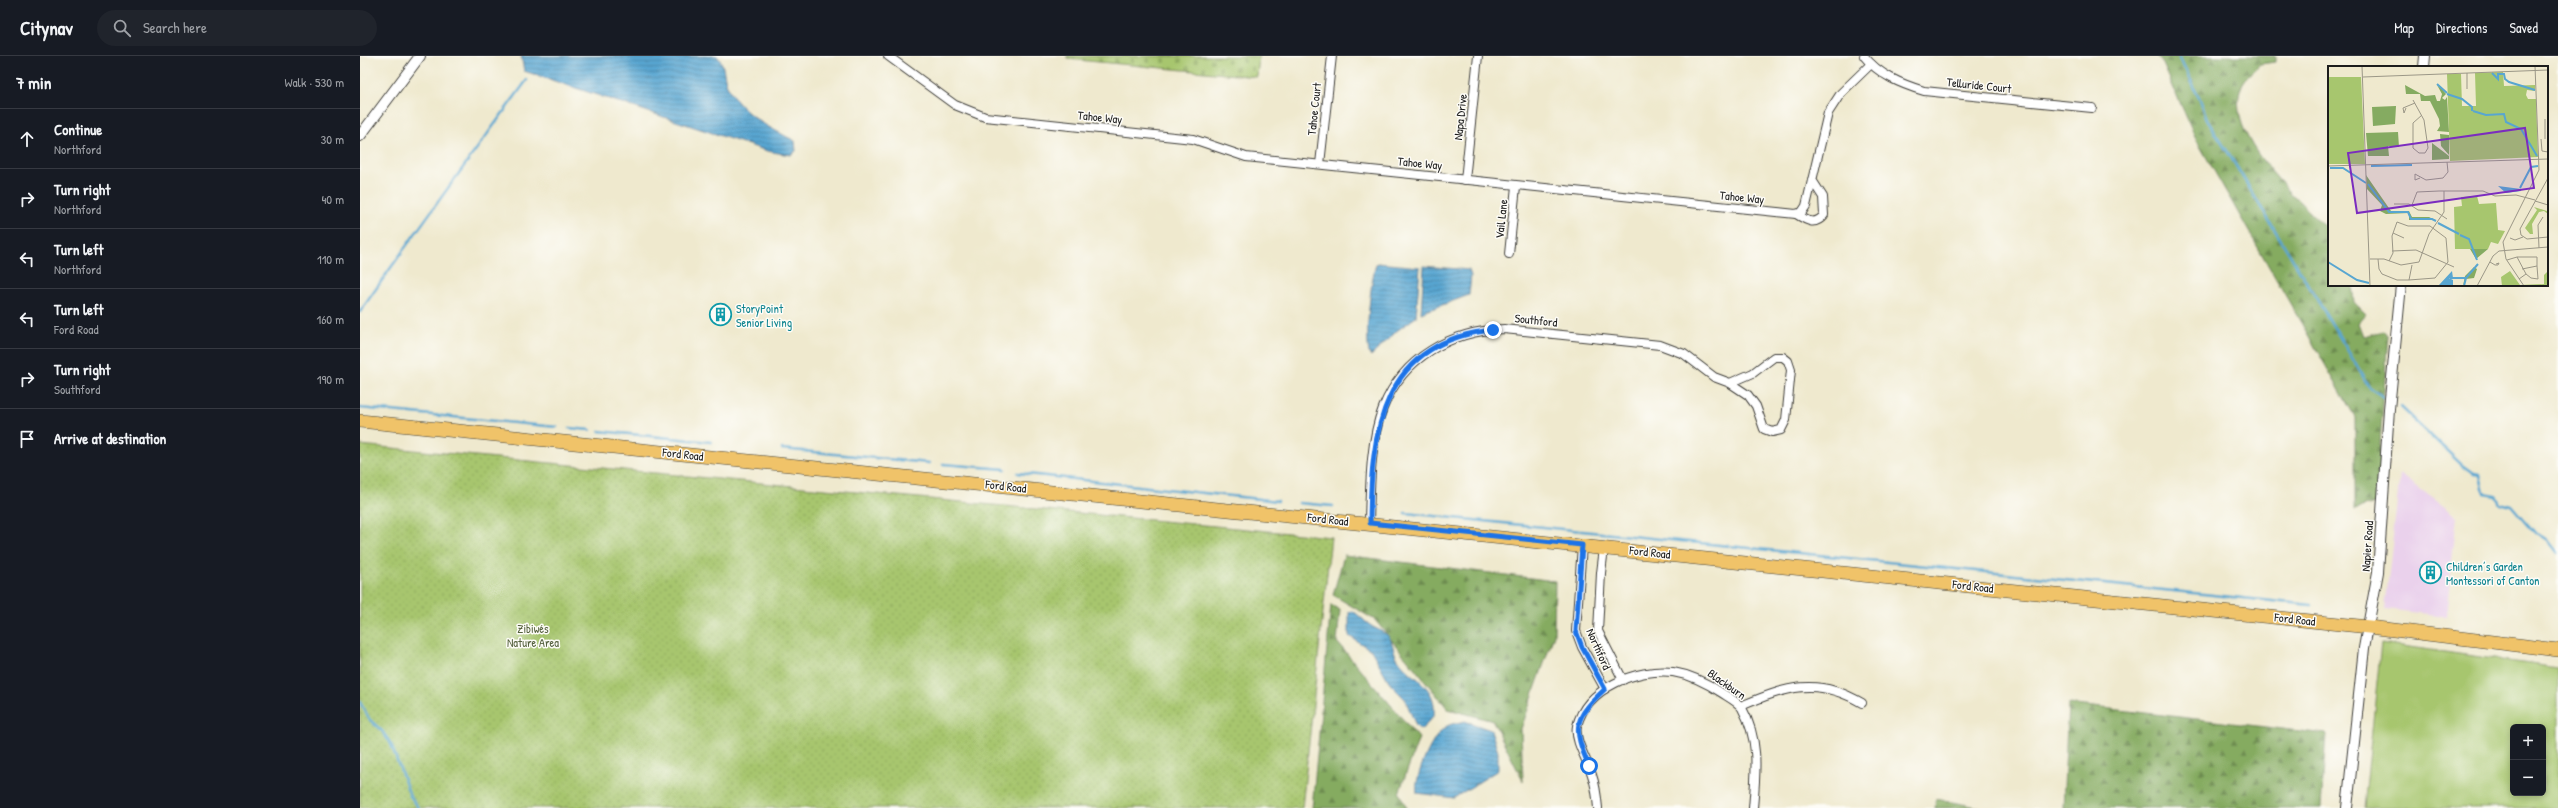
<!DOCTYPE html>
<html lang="en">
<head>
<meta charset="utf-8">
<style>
	:root { --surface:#171b24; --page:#20242c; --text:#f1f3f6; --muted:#9ea1a6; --line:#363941 }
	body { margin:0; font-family:"Patrick Hand",sans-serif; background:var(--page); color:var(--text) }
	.controls { position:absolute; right:12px; bottom:12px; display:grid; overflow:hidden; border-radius:6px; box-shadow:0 2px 6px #0003 }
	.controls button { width:36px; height:36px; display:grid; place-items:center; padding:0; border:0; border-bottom:1px solid var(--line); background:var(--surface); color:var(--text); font:20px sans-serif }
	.stop { position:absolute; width:12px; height:12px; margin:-9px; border:3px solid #1a73e8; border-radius:50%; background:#fff }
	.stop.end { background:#1a73e8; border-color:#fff; box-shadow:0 1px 4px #0008 }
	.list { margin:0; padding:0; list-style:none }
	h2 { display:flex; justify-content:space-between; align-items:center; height:52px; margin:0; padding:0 16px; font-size:17px }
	h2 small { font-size:13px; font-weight:400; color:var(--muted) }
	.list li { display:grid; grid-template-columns:26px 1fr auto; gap:12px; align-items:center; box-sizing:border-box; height:60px; padding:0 16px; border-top:1px solid var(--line) }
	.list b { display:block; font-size:15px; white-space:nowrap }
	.list p { margin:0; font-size:13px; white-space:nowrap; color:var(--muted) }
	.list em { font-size:13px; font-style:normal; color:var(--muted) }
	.icon { flex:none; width:22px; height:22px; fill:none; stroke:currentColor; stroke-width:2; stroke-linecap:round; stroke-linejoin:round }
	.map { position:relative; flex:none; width:2198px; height:752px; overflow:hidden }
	header { display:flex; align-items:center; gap:24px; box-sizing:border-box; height:56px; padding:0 20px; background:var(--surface); border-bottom:1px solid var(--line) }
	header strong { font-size:19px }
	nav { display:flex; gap:22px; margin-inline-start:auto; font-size:14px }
	.search { width:280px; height:36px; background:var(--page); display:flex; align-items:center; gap:10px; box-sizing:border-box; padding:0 14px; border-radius:22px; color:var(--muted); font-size:15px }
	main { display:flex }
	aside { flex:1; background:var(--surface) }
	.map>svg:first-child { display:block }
	.built { fill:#ead1ec }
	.green { fill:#a7c66e; stroke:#627145; fill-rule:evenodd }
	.forest { fill:url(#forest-firs); stroke:#50643e }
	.cemetery { fill:url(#cemetery-stones); stroke:#627145 }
	.park { fill:url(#park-dots); stroke:#627145 }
	.water { fill:url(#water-rules); stroke:#3a6176 }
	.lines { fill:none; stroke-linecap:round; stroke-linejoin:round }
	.stream { stroke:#58a6d1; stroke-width:2.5 }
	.minor-casing { stroke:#3c3b37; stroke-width:10 }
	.tertiary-casing { stroke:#3c3b37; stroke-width:12 }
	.primary-casing { stroke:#3c3b37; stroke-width:14 }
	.minor { stroke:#fff; stroke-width:8 }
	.tertiary { stroke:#fff; stroke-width:10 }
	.primary { stroke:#f0c369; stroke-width:13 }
	.route { stroke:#1a73e8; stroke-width:5 }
	.labels { text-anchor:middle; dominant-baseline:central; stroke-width:3; stroke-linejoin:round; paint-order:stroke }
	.street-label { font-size:12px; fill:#1c1c1c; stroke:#fdfcf7 }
	.culture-label { font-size:12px; fill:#0d838f; stroke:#fdfcf7; text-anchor:start }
	.park-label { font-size:12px; fill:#54603d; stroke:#fdfcf7 }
	.inset-river { fill:none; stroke:#58a6d1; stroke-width:2 }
	.inset-road { fill:none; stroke:#9b9787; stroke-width:1 }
	.view { fill:#7b2cbf; fill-opacity:0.15; stroke:#7b2cbf; stroke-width:2 }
	.inset-edge { fill:none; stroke:#1c1c1c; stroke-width:2 }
</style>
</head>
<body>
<header>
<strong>Citynav</strong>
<div class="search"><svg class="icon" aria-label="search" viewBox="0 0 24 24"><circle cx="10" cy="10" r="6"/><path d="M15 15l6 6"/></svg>Search here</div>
<nav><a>Map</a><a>Directions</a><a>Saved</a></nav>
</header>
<main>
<aside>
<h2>7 min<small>Walk · 530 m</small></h2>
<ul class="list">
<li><svg class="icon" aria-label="ahead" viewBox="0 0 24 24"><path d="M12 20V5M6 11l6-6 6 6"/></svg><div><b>Continue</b><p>Northford</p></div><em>30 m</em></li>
<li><svg class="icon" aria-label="right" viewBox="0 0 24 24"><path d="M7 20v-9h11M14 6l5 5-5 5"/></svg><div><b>Turn right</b><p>Northford</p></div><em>40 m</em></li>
<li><svg class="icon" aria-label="left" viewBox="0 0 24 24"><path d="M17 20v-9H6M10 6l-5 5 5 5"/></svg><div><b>Turn left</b><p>Northford</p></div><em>110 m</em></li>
<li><svg class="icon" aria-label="left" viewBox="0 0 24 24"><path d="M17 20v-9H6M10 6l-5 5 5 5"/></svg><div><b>Turn left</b><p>Ford Road</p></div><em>160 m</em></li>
<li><svg class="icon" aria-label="right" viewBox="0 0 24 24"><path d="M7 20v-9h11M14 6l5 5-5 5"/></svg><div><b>Turn right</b><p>Southford</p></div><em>190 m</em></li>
<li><svg class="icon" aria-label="arrive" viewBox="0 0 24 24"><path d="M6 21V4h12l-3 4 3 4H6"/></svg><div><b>Arrive at destination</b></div></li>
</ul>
</aside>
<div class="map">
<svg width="2198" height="752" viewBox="0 0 2198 752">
	<defs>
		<pattern id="forest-firs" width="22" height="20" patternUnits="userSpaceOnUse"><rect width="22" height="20" fill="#85ab61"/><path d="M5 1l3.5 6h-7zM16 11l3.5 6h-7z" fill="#6c8a4f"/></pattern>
		<pattern id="cemetery-stones" width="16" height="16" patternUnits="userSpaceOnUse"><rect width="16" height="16" fill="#a7c66e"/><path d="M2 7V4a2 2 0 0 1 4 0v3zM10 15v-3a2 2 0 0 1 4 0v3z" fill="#8faa5f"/></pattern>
		<pattern id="park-dots" width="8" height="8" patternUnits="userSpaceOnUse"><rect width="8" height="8" fill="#a7c66e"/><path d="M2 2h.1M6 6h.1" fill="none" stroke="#8faa5f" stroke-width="1.8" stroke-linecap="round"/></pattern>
		<pattern id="water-rules" width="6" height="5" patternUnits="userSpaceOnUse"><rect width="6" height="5" fill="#58a6d1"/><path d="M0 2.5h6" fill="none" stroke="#4886a9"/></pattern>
	</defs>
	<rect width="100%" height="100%" fill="#fdfcf7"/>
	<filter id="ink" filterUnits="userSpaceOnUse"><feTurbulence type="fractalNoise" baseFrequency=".025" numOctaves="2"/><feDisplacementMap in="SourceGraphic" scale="8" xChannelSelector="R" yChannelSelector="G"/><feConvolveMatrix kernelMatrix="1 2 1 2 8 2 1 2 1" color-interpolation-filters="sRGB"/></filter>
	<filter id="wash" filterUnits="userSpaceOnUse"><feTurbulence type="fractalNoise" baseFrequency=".012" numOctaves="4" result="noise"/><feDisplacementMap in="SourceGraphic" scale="16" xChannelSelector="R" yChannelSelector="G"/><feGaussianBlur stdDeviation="0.9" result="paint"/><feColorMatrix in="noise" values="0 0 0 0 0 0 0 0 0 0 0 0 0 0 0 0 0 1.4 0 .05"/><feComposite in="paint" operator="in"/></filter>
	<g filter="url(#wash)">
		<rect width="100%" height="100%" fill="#efe9ce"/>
		<path class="built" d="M2040 418 2097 460 2086 560 2025 553Z"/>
		<path class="green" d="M2021 587 2198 612V752H2004ZM2153 671H2183V737H2153Z"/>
		<g class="forest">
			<path d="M1797 0H1915V6L1900 8C1895 14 1885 22 1882 29 1861 80 1938 142 1969 175V229H1992L1994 246 2006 258 1998 267 2003 280 2024 275 2028 280 2020 388 2019 446 1995 453V361L1837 85 1803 8Z"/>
			<path d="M984 499 1195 525 1194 579 1161 673 1163 725 1133 665 1088 653 1015 564 973 539Z"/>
			<path d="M971 549 980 554 977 586 1059 682 1039 737 1047 752H952Z"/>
			<path d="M1708 648 1966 678 1961 752H1703Z"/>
			<path d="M1576 743 1623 752H1575Z"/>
		</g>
		<path class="cemetery" d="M707 0H899L897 21 707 3Z"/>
		<path class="park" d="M0 389 971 481 942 752H0Z"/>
		<g class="water">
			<path d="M161 0H357C365 8 363 19 367 29 381 59 407 70 435 85L436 95 430 99 407 95 164 15Z"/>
			<path d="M1017 207 1060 211 1056 261 1038 274 1011 300C1003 296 1011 215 1017 207Z"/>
			<path d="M1064 210 1109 214 1111 220 1109 239 1061 257Z"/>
			<path d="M993 555C999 559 1004 565 1010 569 1015 573 1021 574 1026 578 1034 584 1032 595 1038 603 1052 624 1077 628 1074 659L1061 674 1056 670 1045 643 1031 629 1011 594 989 580V556Z"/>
			<path d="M1105 665 1131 674 1138 696V714L1094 742 1057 737C1053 723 1073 677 1087 670 1092 667 1100 667 1105 665Z"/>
		</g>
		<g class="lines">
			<g class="stream">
				<path d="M1819 0 1840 43 1847 64 1869 98C1914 174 1961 248 2005 324L2011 333 2024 341"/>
				<path d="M0 256C54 177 111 101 167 24"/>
				<path d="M2041 351 2103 410 2114 418 2120 419 2124 437 2136 439 2140 447 2152 450 2176 478 2187 483 2198 497"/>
				<path d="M0 352 197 371"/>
				<path d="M209 372 230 374"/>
				<path d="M239 375 351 386"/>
				<path d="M422 393 569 407"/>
				<path d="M583 408 645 413"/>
				<path d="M658 417 918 445"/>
				<path d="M939 447 973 450"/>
				<path d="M1045 457 1951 549"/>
				<path d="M0 646 10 664 22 675 31 688 50 740 59 752"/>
			</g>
		</g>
	</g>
	<g filter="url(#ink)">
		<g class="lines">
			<defs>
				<g id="minor">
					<path d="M528 0 595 49 625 61 833 83 886 101 1436 158 1442 156 1446 150 1468 57 1481 37 1511 8"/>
					<path d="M1504 0C1519 19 1541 28 1564 35L1732 52"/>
					<path d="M960 108 972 0"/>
					<path d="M1105 124 1118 0"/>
					<path d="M1436 158C1447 165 1455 170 1464 159L1463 141 1452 124"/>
					<path d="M1149 198 1156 130"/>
					<path d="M1009 467C1010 433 1010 384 1023 352 1043 301 1091 275 1144 273L1300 289 1324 298 1354 321 1370 327 1388 339 1396 350 1404 373 1412 376 1421 374 1426 364 1431 314 1428 305 1423 301H1414L1393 317 1370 327"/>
					<path d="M1222 489 1216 575 1222 591 1245 633"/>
					<path d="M1244 492 1241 517 1238 575 1263 624"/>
					<path d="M1381 650C1426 631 1457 620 1502 647"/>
					<path d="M1238 752C1237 741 1236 730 1232 719 1228 705 1214 685 1217 670 1226 632 1277 612 1313 616 1332 619 1347 627 1362 637 1368 641 1378 646 1382 652 1400 685 1396 716 1393 752"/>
				</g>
				<g id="tertiary">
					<path d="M2064 11 2065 0"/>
					<path d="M0 80 60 0"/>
					<path d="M1987 752 2004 592 2018 516 2029 353 2041 229"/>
				</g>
				<path id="primary" d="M0 365 2009 571 2198 594"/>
			</defs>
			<use href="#minor" class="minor-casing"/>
			<use href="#tertiary" class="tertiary-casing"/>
			<use href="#primary" class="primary-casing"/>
			<use href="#minor" class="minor"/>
			<use href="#tertiary" class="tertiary"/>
			<use href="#primary" class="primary"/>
		</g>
	</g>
	<g class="lines" filter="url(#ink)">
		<path class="route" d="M1133 274C1021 285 1011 376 1010 467L1222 489 1216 575 1222 591 1245 633C1214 662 1212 671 1229 710"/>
	</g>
	<defs>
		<symbol id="building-ring" viewBox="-11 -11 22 22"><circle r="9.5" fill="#fdfcf7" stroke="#0f9aa8" stroke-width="1.5"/><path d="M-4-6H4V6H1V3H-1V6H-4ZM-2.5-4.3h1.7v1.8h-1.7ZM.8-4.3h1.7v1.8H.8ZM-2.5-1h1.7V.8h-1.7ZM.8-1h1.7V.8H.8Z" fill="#0f9aa8"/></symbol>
	</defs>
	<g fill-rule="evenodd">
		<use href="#building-ring" x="348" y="246" width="25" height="25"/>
		<use href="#building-ring" x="2058" y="504" width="25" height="25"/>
	</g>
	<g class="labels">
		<g class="street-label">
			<text transform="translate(1619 29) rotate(6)">Telluride Court</text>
			<text transform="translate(954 53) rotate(-84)">Tahoe Court</text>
			<text transform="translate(740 61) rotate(6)">Tahoe Way</text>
			<text transform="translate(1100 61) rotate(-84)">Napa Drive</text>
			<text transform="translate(1060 107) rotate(6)">Tahoe Way</text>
			<text transform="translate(1382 141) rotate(6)">Tahoe Way</text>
			<text transform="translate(1141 163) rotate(-84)">Vail Lane</text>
			<text transform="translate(1176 264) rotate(6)">Southford</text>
			<text transform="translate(323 398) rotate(6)">Ford Road</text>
			<text transform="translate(646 430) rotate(6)">Ford Road</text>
			<text transform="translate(968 463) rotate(6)">Ford Road</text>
			<text transform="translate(2007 490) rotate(-86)">Napier Road</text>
			<text transform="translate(1290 496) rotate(6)">Ford Road</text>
			<text transform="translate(1613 530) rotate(6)">Ford Road</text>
			<text transform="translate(1935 563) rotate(6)">Ford Road</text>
			<text transform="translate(1239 593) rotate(66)">Northford</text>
			<text transform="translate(1367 628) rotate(35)">Blackburn</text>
		</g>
		<g class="culture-label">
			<text x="376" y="252">StoryPoint<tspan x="376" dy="14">Senior Living</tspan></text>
			<text x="2086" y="510">Children’s Garden<tspan x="2086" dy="14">Montessori of Canton</tspan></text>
		</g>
		<g class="park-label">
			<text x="173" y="572">Zibiwés<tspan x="173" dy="14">Nature Area</tspan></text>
		</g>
	</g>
	<g transform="translate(1968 10)">
		<rect width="220" height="220" fill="#efe9ce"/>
		<path d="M0 11H33L37 98H0ZM182 205 192 219 216 218V209L220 205V220H174L173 211Z" fill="#a7c66e"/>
		<path d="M77 19 97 30 107 29 109 35H112L114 28 109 19 114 23 118 28 114 32 117 34 119 31 121 66 109 65 112 60 111 53 102 35H93L92 28H78ZM68 40 67 58 45 60 44 41ZM70 66 71 81 60 80 61 90H40L38 67ZM112 68 121 69V89L113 80ZM104 77 121 90V93L104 94ZM38 109 63 145H81L84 151H101L107 154H81V147L58 148 52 145 54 139 39 123ZM142 183H160L148 193ZM146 201 149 203 146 212 138 213 135 220 137 210Z" fill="#85ab61"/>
		<path d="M149 130 151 138 168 137 170 164 177 165 170 178 163 176 160 183H127L126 141 134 140 133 131Z" fill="#a7c66e"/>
		<path d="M175 6 176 20 207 19V25L199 24 198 29 200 33H208L210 91 122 95 119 8H133L134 40H148L147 7ZM206 141 219 145 220 148 216 145 211 146 204 158 205 168H202L197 162 209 144Z" fill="#a7c66e"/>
		<path d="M170 120 193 123V125L178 127ZM124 205 125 212H121L125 214V219H111Z" fill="#58a6d1"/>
		<path class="inset-river" d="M164 7 170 13V8H176L177 13 181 16 207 24M109 18 119 27M119 28 134 33 144 41V45M145 45 158 49 176 48 178 56 193 63 209 90M43 100 84 99M2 102H15L38 117M40 118 61 146H80L83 153H104L108 155M192 122 203 101 210 100M110 157 131 168M132 169 141 173 149 194M0 196 29 214 41 217M122 212H138M136 220 138 212 150 198"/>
		<path class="inset-road" d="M34 0 42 220M139 7V23M35 11 220 4M85 34 96 54 100 82 97 87M78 42 76 47 75 42 87 37M94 49 85 57V82L91 87H97M217 53V73M213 73 214 85 220 86M0 100 220 93M92 112 87 114V108L98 114 115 112 120 106 119 96M220 112 192 163 193 169 199 173 220 171M207 135 220 139M66 138H81L90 144 107 145 119 153M84 139 89 126 111 125H155L167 130 188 129 207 134M65 167 76 172M182 172 187 174 195 171M211 182 210 159 215 151M64 185 88 184 126 201M189 191H209V200L194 203M42 193H56L73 199 91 196 101 168 116 146V125M50 193 51 203 54 208 69 214H81M179 194 189 191 198 208 191 213M61 195 65 187 64 170 69 156 80 160H102L118 172 120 196 107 212 81 214 84 199M162 196 167 199H170L171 197 168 198M198 208 203 212 210 213 209 200M149 220 165 190 171 185 220 181M196 220 178 193 175 176 211 104 207 0"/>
		<path class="view" d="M197 62 206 122 29 147 20 87Z"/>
		<rect width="220" height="220" class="inset-edge"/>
	</g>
</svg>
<div class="controls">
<button>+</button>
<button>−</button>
</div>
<div class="stop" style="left:1229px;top:710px"></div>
<div class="stop end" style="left:1133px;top:274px"></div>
</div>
</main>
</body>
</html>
